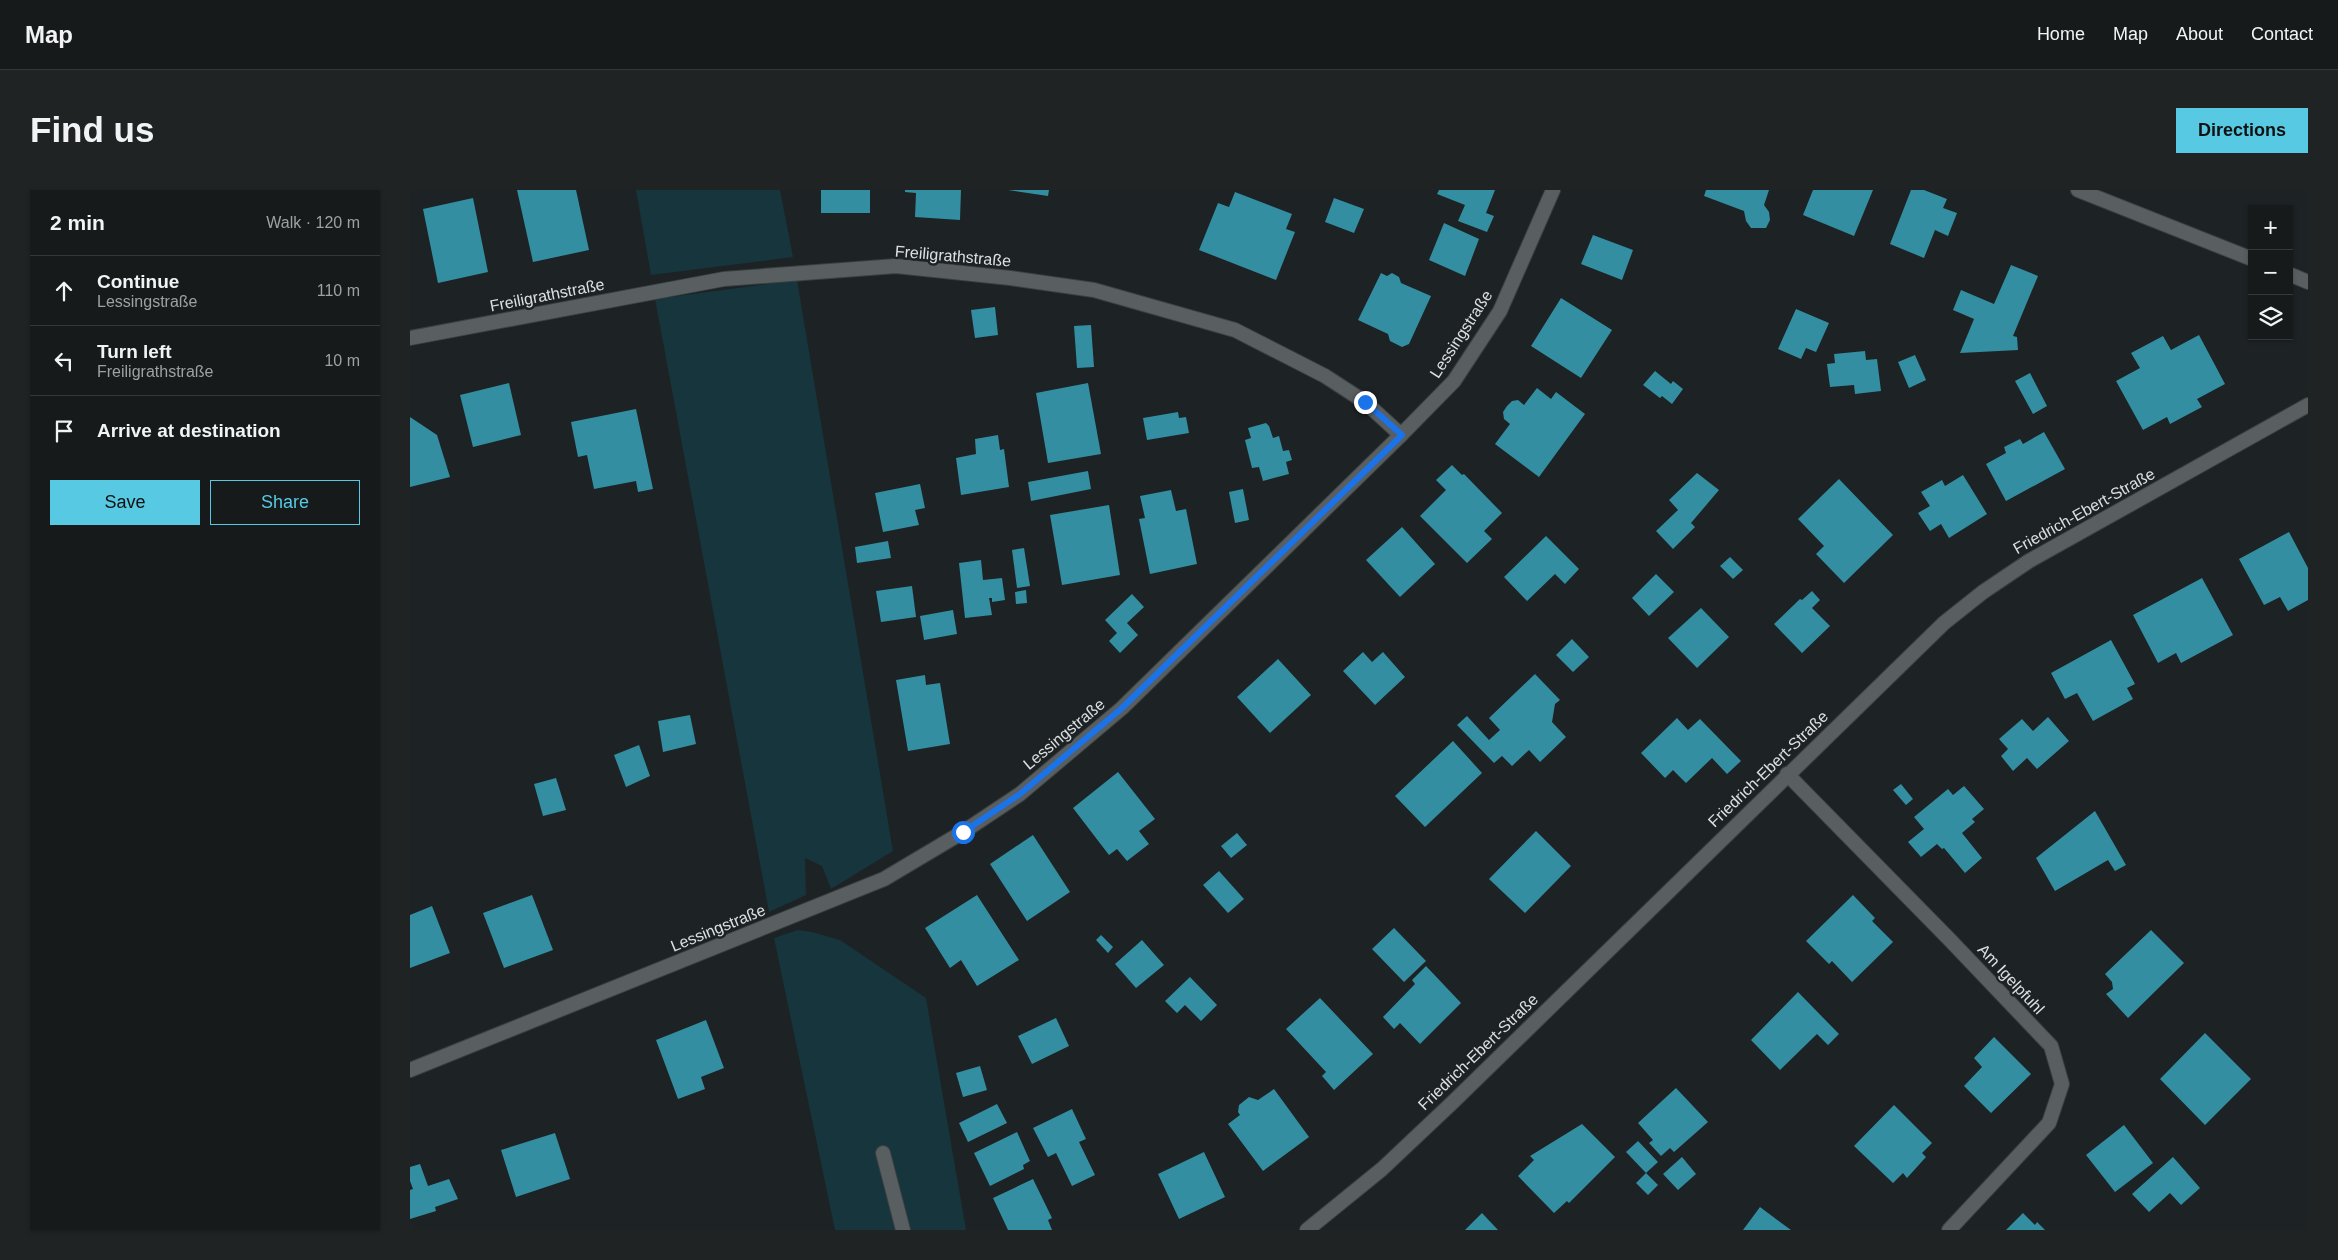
<!DOCTYPE html>
<html lang="en">
<head>
<meta charset="utf-8">
<style>
	:root { --surface:#161a1b; --page:#1f2324; --text:#f1f3f6; --muted:#9ea1a3; --line:#35383a; --accent:#57c9e2 }
	body { margin:0; font-family:Helvetica,sans-serif; background:var(--page); color:var(--text) }
	.controls { position:absolute; right:15px; top:15px; display:grid; overflow:hidden; border-radius:0px; box-shadow:0 1px 4px #0004 }
	.controls button { width:45px; height:45px; display:grid; place-items:center; padding:0; border:0; border-bottom:1px solid var(--line); background:var(--surface); color:var(--text); font:25px sans-serif }
	.stop { position:absolute; width:15px; height:15px; margin:-11px; border:4px solid #1a73e8; border-radius:50%; background:#fff }
	.stop.end { background:#1a73e8; border-color:#fff; box-shadow:0 1px 5px #0008 }
	.list { margin:0; padding:0; list-style:none }
	h2 { display:flex; justify-content:space-between; align-items:center; height:65px; margin:0; padding:0 20px; font-size:21px }
	h2 small { font-size:16px; font-weight:400; color:var(--muted) }
	.list li { display:grid; grid-template-columns:32px 1fr auto; gap:15px; align-items:center; box-sizing:border-box; height:70px; padding:0 20px; border-top:1px solid var(--line) }
	.list b { display:block; font-size:19px; white-space:nowrap }
	.list p { margin:0; font-size:16px; white-space:nowrap; color:var(--muted) }
	.list em { font-size:16px; font-style:normal; color:var(--muted) }
	.actions { display:flex; gap:10px; padding:15px 20px }
	.actions a { flex:1; padding:11px 0; border:1px solid var(--accent); border-radius:0px; text-align:center; font-size:18px; color:var(--accent) }
	.actions .main { background:var(--accent); color:#111 }
	.icon { flex:none; width:28px; height:28px; fill:none; stroke:currentColor; stroke-width:2; stroke-linecap:round; stroke-linejoin:round }
	.map { position:relative; flex:none; width:1898px; height:1040px; overflow:hidden; border-radius:0px }
	header { display:flex; align-items:center; gap:30px; box-sizing:border-box; height:70px; padding:0 25px; background:var(--surface); border-bottom:1px solid var(--line) }
	header strong { font-size:24px }
	nav { display:flex; gap:28px; margin-inline-start:auto; font-size:18px }
	.intro { display:flex; align-items:center; justify-content:space-between; box-sizing:border-box; height:120px; padding:0 30px }
	h1 { margin:0; font-size:35px }
	.button { padding:12px 22px; border-radius:0px; background:var(--accent); color:#111; font-size:18px; font-weight:700 }
	main { display:flex; gap:30px; padding:0 30px }
	aside { flex:1; background:var(--surface); border-radius:0px; box-shadow:0 1px 4px #0004 }
	.map>svg:first-child { display:block }
	.green { fill:#16353c }
	.building { fill:#338ea1 }
	.lines { fill:none; stroke-linecap:round; stroke-linejoin:round }
	.service-casing { stroke:#3a3f40; stroke-width:16 }
	.minor-casing { stroke:#3a3f40; stroke-width:16 }
	.tertiary-casing { stroke:#3a3f40; stroke-width:16 }
	.service { stroke:#595f61; stroke-width:14 }
	.minor { stroke:#595f61; stroke-width:14 }
	.tertiary { stroke:#595f61; stroke-width:14 }
	.route { stroke:#1a73e8; stroke-width:6 }
	.labels { text-anchor:middle; dominant-baseline:central; stroke-width:5; stroke-linejoin:round; paint-order:stroke }
	.street-label { font-size:16px; fill:#dce0e1; stroke:#1d2224 }
</style>
</head>
<body>
<header>
<strong>Map</strong>
<nav><a>Home</a><a>Map</a><a>About</a><a>Contact</a></nav>
</header>
<div class="intro"><h1>Find us</h1><a class="button">Directions</a></div>
<main>
<aside>
<h2>2 min<small>Walk · 120 m</small></h2>
<ul class="list">
<li><svg class="icon" aria-label="ahead" viewBox="0 0 24 24"><path d="M12 20V5M6 11l6-6 6 6"/></svg><div><b>Continue</b><p>Lessingstraße</p></div><em>110 m</em></li>
<li><svg class="icon" aria-label="left" viewBox="0 0 24 24"><path d="M17 20v-9H6M10 6l-5 5 5 5"/></svg><div><b>Turn left</b><p>Freiligrathstraße</p></div><em>10 m</em></li>
<li><svg class="icon" aria-label="arrive" viewBox="0 0 24 24"><path d="M6 21V4h12l-3 4 3 4H6"/></svg><div><b>Arrive at destination</b></div></li>
</ul>
<div class="actions"><a class="main">Save</a><a>Share</a></div>
</aside>
<div class="map">
<svg width="1898" height="1040" viewBox="0 0 1898 1040">
	<rect width="100%" height="100%" fill="#1d2224"/>
	<g class="green">
		<path d="M226 0H370L383 67 241 85Z"/>
		<path d="M387 90 483 661 421 699 412 676 395 668 396 705 359 722 245 109Z"/>
		<path d="M388 740 402 742 430 750 516 808 556 1040H425L364 748Z"/>
	</g>
	<g class="building">
		<path d="M107 0H166L179 60 123 72Z"/>
		<rect x="411" y="0" width="49" height="23"/>
		<path d="M495 0H551L550 30 505 27 506 3 495 2Z"/>
		<path d="M598 0H639L638 6Z"/>
		<path d="M1029 0H1085L1076 23 1084 26 1077 42 1048 31 1055 15 1027 4Z"/>
		<path d="M1296 0H1359L1354 15 1359 22 1360 30 1356 38H1341L1336 31 1334 21 1294 6Z"/>
		<path d="M1403 0H1463L1444 46 1393 25Z"/>
		<path d="M1501 0H1514L1537 9 1533 18 1547 23 1538 46 1525 40 1514 68 1480 54Z"/>
		<path d="M825 2 882 24 876 39 885 42 866 90 789 60 808 13 819 17Z"/>
		<path d="M63 8 78 82 28 93 13 19Z"/>
		<path d="M924 8 954 19 944 43 915 32Z"/>
		<path d="M1034 33 1069 49 1055 86 1019 70Z"/>
		<path d="M1183 45 1223 60 1212 90 1171 74Z"/>
		<path d="M1601 75 1628 86 1603 146 1607 147 1608 160 1550 163 1564 129 1543 120 1551 100 1584 114Z"/>
		<path d="M971 83 977 86 982 83 989 87 991 93 1021 106 999 154 992 157 980 151 978 144 948 130Z"/>
		<path d="M1151 108 1202 140 1171 188 1121 156Z"/>
		<path d="M585 117 588 145 565 148 561 120Z"/>
		<path d="M1386 119 1419 133 1406 162 1396 158 1391 169 1368 159Z"/>
		<path d="M681 135 684 177 667 178 664 136Z"/>
		<path d="M1789 145 1815 194 1787 209 1792 217 1760 234 1757 227 1733 240 1706 191 1730 178 1721 163 1753 146 1761 160Z"/>
		<path d="M1455 161 1456 170 1467 169 1471 201 1445 204 1444 195 1420 197 1417 174 1425 173 1424 164Z"/>
		<path d="M1505 165 1516 190 1499 198 1488 172Z"/>
		<path d="M1245 181 1261 194 1263 191 1273 199 1262 214 1252 206 1250 208 1233 195Z"/>
		<path d="M1620 183 1637 216 1623 224 1605 191Z"/>
		<path d="M99 193 111 245 63 257 50 205Z"/>
		<path d="M678 193 691 264 638 273 626 203Z"/>
		<path d="M1127 198 1141 209 1146 202 1175 224 1129 287 1085 254 1100 234 1094 229 1093 222 1097 216 1102 211 1108 210 1114 215Z"/>
		<path d="M226 219 243 299 228 302 226 291 184 299 177 265 168 267 161 232Z"/>
		<path d="M768 222 769 228 776 227 779 243 737 250 733 228Z"/>
		<path d="M0 227 27 245 40 287 0 297Z"/>
		<path d="M856 233 859 236 863 248 869 246 873 261 879 260 882 270 876 272 879 284 853 291 849 277 842 278 835 250 841 248 838 238Z"/>
		<path d="M1634 242 1655 279 1596 311 1576 274 1596 263 1594 257 1610 249 1613 254Z"/>
		<path d="M588 245 590 260 594 259 599 297 551 305 546 268 566 264 565 249Z"/>
		<path d="M1042 275 1052 285 1054 284 1092 323 1074 341 1082 349 1057 373 1010 326 1036 300 1026 290Z"/>
		<path d="M678 281 681 299 621 311 618 292Z"/>
		<path d="M1287 283 1309 300 1281 333 1285 337 1263 359 1246 341 1268 320 1259 310Z"/>
		<path d="M1553 285 1577 324 1539 348 1531 334 1520 341 1508 323 1520 316 1511 302 1532 290 1535 296Z"/>
		<path d="M1429 289 1483 345 1434 393 1406 364 1414 356 1388 329Z"/>
		<path d="M510 294 515 318 505 320 509 335 473 342 465 303Z"/>
		<path d="M833 299 839 330 825 333 819 302Z"/>
		<path d="M761 300 766 321 776 319 787 374 740 384 729 329 735 328 730 306Z"/>
		<path d="M699 315 710 385 652 395 640 325Z"/>
		<path d="M992 337 1025 374 990 407 956 370Z"/>
		<path d="M1879 342 1898 378V410L1878 421 1870 407 1854 415 1829 369Z"/>
		<path d="M1136 346 1169 379 1155 394 1145 384 1117 411 1094 387Z"/>
		<path d="M478 351 481 368 447 373 445 357Z"/>
		<path d="M614 358 620 396 607 398 602 360Z"/>
		<path d="M1320 367 1333 380 1323 389 1310 376Z"/>
		<path d="M571 370 573 390 592 388 595 410 582 412V408H579L582 425 555 428 549 373Z"/>
		<path d="M1246 384 1264 402 1239 426 1222 408Z"/>
		<path d="M1792 388 1823 445 1771 473 1766 463 1748 473 1723 425Z"/>
		<path d="M502 396 506 427 471 432 466 401Z"/>
		<path d="M616 400 617 413 606 414 605 402Z"/>
		<path d="M1402 401 1410 410 1402 418 1420 436 1392 463 1364 434 1390 409 1392 410Z"/>
		<path d="M722 404 734 417 717 433 728 445 710 463 699 451 707 443 695 430Z"/>
		<path d="M1291 418 1319 447 1287 478 1258 448Z"/>
		<path d="M543 420 547 444 514 450 510 426Z"/>
		<path d="M1162 449 1179 467 1163 482 1146 465Z"/>
		<path d="M1701 450 1725 494 1717 498 1723 509 1683 531 1667 503 1655 509 1641 483Z"/>
		<path d="M953 462 962 472 973 462 995 487 965 515 933 481Z"/>
		<path d="M868 469 901 505 860 543 827 507Z"/>
		<path d="M1125 484 1150 510 1145 514 1142 532 1156 547 1130 572 1119 560 1102 576 1092 566 1084 573 1047 535 1057 526 1079 550 1090 540 1079 528Z"/>
		<path d="M515 485 516 495 530 493 540 554 498 561 486 490Z"/>
		<path d="M280 525 286 554 253 562 248 531Z"/>
		<path d="M1638 527 1659 551 1627 579 1617 568 1603 581 1591 566 1598 559 1589 549 1612 529 1623 541Z"/>
		<path d="M1267 528 1278 540 1290 529 1331 571 1317 584 1302 568 1276 593 1263 580 1255 588 1231 563Z"/>
		<path d="M1043 551 1072 583 1015 637 985 606Z"/>
		<path d="M229 555 240 586 216 597 204 565Z"/>
		<path d="M708 582 745 629 729 641 739 654 717 671 707 659 699 665 663 618Z"/>
		<path d="M146 588 156 620 133 626 124 594Z"/>
		<path d="M1491 594 1503 609 1496 615 1483 600Z"/>
		<path d="M1554 596 1574 619 1562 629 1565 632 1552 643 1572 668 1555 683 1534 658 1532 659 1527 654 1511 667 1498 652 1514 639 1504 627 1538 599 1543 605Z"/>
		<path d="M1685 621 1716 675 1705 681 1698 670 1645 701 1626 668Z"/>
		<path d="M1126 641 1161 676 1115 723 1079 689Z"/>
		<path d="M827 643 837 655 821 668 811 656Z"/>
		<path d="M623 645 660 702 617 731 580 674Z"/>
		<path d="M809 681 834 709 818 723 793 695Z"/>
		<path d="M122 705 143 760 94 778 73 723Z"/>
		<path d="M567 705 609 770 567 796 551 770 540 778 515 738Z"/>
		<path d="M1443 705 1465 728 1462 731 1483 752 1442 792 1422 771 1419 774 1396 751Z"/>
		<path d="M22 716 40 763 0 778V725Z"/>
		<path d="M984 738 1016 771 994 792 962 759Z"/>
		<path d="M1741 740 1774 773 1718 828 1696 804 1703 799 1702 792 1695 784Z"/>
		<path d="M691 745 703 757 698 763 686 750Z"/>
		<path d="M732 750 754 775 726 798 705 774Z"/>
		<path d="M1016 776 1051 813 1010 854 990 833 984 839 973 827 1005 794 1002 790Z"/>
		<path d="M780 787 807 815 791 831 775 815 767 823 755 811Z"/>
		<path d="M1388 802 1429 844 1418 855 1407 844 1370 880 1341 850Z"/>
		<path d="M910 808 963 864 924 900 912 886 916 882 876 839Z"/>
		<path d="M646 828 659 856 622 874 608 846Z"/>
		<path d="M296 830 314 878 291 887 295 899 268 909 246 850Z"/>
		<path d="M1795 843 1841 889 1795 935 1750 889Z"/>
		<path d="M1584 847 1621 884 1581 923 1554 896 1572 877 1564 868Z"/>
		<path d="M570 876 577 900 553 907 546 883Z"/>
		<path d="M1266 898 1298 932 1264 962 1260 958 1251 966 1239 953 1243 950 1228 933Z"/>
		<path d="M864 899 899 947 853 981 818 934 830 925 828 922 829 915 839 907 848 910Z"/>
		<path d="M587 914 597 933 558 952 549 933Z"/>
		<path d="M1484 915 1522 953 1512 963 1516 967 1497 988 1493 983 1483 993 1444 956Z"/>
		<path d="M662 919 676 949 669 952 685 985 662 996 646 963 638 967 623 938Z"/>
		<path d="M1172 934 1205 967 1159 1013 1157 1011 1144 1023 1108 986 1124 970 1120 966Z"/>
		<path d="M1714 935 1743 973 1705 1002 1676 965Z"/>
		<path d="M607 942 620 971 613 975 614 979 580 996 564 963Z"/>
		<path d="M145 943 160 989 106 1007 91 960Z"/>
		<path d="M1228 951 1248 972 1236 983 1216 962Z"/>
		<path d="M794 962 815 1007 769 1029 748 984Z"/>
		<path d="M1272 967 1286 984 1268 1000 1253 984Z"/>
		<path d="M1763 967 1790 998 1771 1015 1760 1003 1739 1022 1722 1004Z"/>
		<path d="M10 974 18 996 39 989 48 1009 25 1017 26 1021 0 1029V1000L3 999 0 991V977Z"/>
		<path d="M1236 983 1248 995 1238 1005 1226 993Z"/>
		<path d="M623 989 642 1028 638 1030 642 1040H598L583 1008Z"/>
		<path d="M1350 1017 1370 1032 1381 1040H1333Z"/>
		<path d="M1072 1023 1088 1040H1055Z"/>
		<path d="M1613 1023 1625 1035 1627 1032 1635 1040H1596Z"/>
	</g>
	<g class="lines">
		<defs>
			<path id="service" d="M473 963 493 1040"/>
			<g id="minor">
				<path d="M1668 0 1842 69"/>
				<path d="M1879 84 1898 92"/>
				<path d="M0 148 314 89 486 76 600 88 684 100 825 140 915 186 955 212 991 245"/>
				<path d="M1377 584 1540 750 1641 856 1652 894 1639 933 1539 1040"/>
				<path d="M0 880 474 689 553 642 610 604 712 518 991 245 1044 191 1090 121 1143 0"/>
			</g>
			<path id="tertiary" d="M897 1040 972 979 1043 912 1534 433 1573 402 1619 371 1898 215"/>
		</defs>
		<use href="#service" class="service-casing"/>
		<use href="#minor" class="minor-casing"/>
		<use href="#tertiary" class="tertiary-casing"/>
		<use href="#service" class="service"/>
		<use href="#minor" class="minor"/>
		<use href="#tertiary" class="tertiary"/>
	</g>
	<g class="lines">
		<path class="route" d="M553 642 610 604 712 518 992 245 955 212"/>
	</g>
	<g class="labels">
		<g class="street-label">
			<text transform="translate(543 66) rotate(5)">Freiligrathstraße</text>
			<text transform="translate(137 105) rotate(-11)">Freiligrathstraße</text>
			<text transform="translate(1051 144) rotate(-57)">Lessingstraße</text>
			<text transform="translate(1674 321) rotate(-29)">Friedrich-Ebert-Straße</text>
			<text transform="translate(654 544) rotate(-40)">Lessingstraße</text>
			<text transform="translate(1358 579) rotate(-44)">Friedrich-Ebert-Straße</text>
			<text transform="translate(308 738) rotate(-22)">Lessingstraße</text>
			<text transform="translate(1601 789) rotate(47)">Am Igelpfuhl</text>
			<text transform="translate(1068 862) rotate(-44)">Friedrich-Ebert-Straße</text>
		</g>
	</g>
</svg>
<div class="controls">
<button>+</button>
<button>−</button>
<button><svg class="icon" aria-label="layers" viewBox="0 0 24 24"><path d="M12 4l9 5-9 5-9-5zM3 14l9 5 9-5"/></svg></button>
</div>
<div class="stop" style="left:553px;top:642px"></div>
<div class="stop end" style="left:955px;top:212px"></div>
</div>
</main>
</body>
</html>
